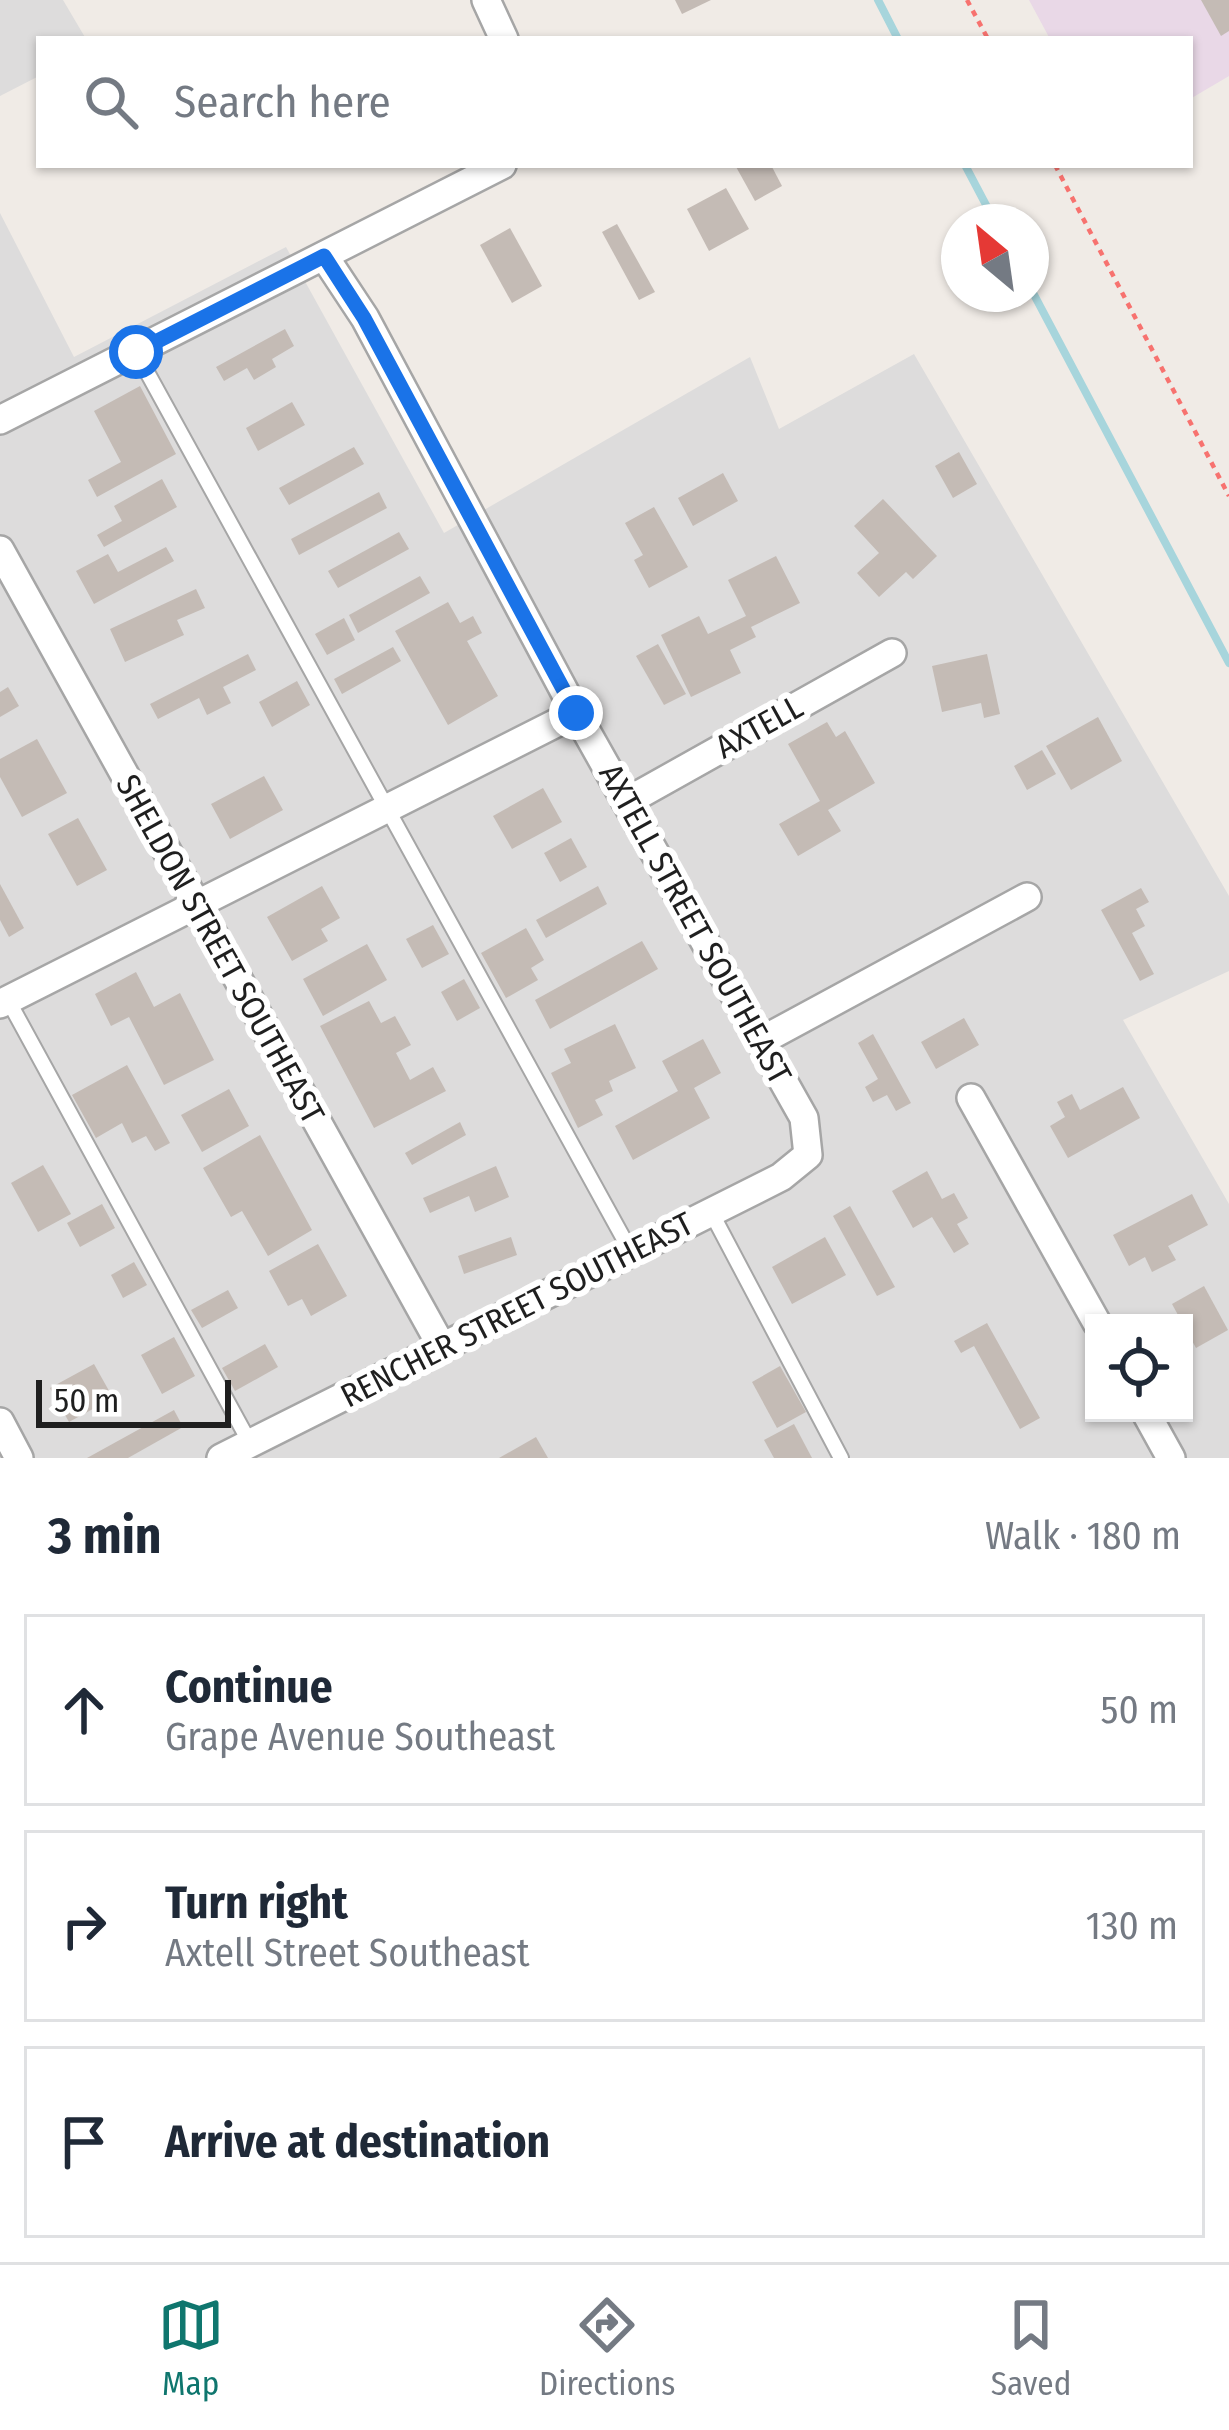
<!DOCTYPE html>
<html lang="en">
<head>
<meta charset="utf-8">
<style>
	:root { --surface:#fff; --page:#f6f6f7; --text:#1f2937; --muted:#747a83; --line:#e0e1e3; --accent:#0f766e }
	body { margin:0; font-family:"Fira Sans Condensed",sans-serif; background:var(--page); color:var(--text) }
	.controls { position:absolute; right:36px; bottom:36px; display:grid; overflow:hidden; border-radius:0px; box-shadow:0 3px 9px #0004 }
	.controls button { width:108px; height:108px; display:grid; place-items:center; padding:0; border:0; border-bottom:3px solid var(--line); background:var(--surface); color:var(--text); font:60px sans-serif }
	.compass { position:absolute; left:941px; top:204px; width:108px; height:108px; border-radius:50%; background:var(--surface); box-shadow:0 3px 9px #0004; rotate:331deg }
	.scale { position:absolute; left:36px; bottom:30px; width:195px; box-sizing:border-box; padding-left:12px; border:6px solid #1f1f1f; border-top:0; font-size:33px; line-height:42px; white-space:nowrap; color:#1f1f1f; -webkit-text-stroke:9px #fff; paint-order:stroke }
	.stop { position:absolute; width:36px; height:36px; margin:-27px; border:9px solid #1a73e8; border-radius:50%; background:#fff }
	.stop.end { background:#1a73e8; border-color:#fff; box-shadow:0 3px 12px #0008 }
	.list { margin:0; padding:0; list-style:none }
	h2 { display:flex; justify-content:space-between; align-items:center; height:156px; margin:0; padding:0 48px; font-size:51px }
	h2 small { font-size:39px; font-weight:400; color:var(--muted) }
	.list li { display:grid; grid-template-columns:78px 1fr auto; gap:36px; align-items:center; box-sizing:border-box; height:192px; margin:0 24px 24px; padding:0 24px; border:3px solid var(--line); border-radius:0px }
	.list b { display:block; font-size:45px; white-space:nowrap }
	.list p { margin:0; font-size:39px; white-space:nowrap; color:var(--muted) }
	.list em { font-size:39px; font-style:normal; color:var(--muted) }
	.icon { flex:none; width:66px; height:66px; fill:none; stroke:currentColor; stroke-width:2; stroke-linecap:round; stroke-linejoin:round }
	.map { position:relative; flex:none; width:1229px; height:1458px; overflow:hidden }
	.search { position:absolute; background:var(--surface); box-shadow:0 3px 9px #0004; left:36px; right:36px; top:36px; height:132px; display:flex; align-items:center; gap:30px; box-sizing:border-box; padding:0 42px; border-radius:0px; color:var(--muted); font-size:45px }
	.sheet { height:804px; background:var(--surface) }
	nav { display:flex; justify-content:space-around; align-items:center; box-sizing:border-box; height:168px; border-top:3px solid var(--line); background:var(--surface); font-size:33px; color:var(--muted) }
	nav a { display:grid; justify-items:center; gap:6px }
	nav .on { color:var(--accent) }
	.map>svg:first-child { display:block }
	.residential { fill:#dddcdc; fill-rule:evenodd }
	.industrial { fill:#e9d8e7 }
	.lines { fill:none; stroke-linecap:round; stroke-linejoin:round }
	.stream { stroke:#a7d5dc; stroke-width:8 }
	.building { fill:#c4bbb5 }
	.lane-casing { stroke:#a6a6a6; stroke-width:18 }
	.street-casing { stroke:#a6a6a6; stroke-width:32 }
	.path { stroke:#f7726f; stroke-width:4.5; stroke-dasharray:6 6; stroke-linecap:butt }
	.lane { stroke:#fff; stroke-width:14 }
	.street { stroke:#fff; stroke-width:27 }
	.route { stroke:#1a73e8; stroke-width:15 }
	.labels { text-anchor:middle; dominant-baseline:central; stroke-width:12; stroke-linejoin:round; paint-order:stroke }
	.street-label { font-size:33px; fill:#1f1f1f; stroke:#fff }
</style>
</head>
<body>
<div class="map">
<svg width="1229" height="1458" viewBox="0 0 1229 1458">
	<rect width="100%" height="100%" fill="#f0ebe6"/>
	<g class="residential">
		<path d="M0 0H63L86 39H39V76L0 96Z"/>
		<path d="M0 213 74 357 286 247 444 533 750 357 779 429 914 354 1229 896V971L1123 1020 1229 1204V1458H0ZM1094 1323H1184V1413H1094Z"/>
	</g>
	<path class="industrial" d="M1029 0H1229V76L1190 99V39H1050Z"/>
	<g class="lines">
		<g class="stream">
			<path d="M878 0 898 39"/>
			<path d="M965 165 995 222"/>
			<path d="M1031 289 1229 663"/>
		</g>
	</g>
	<g class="building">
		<path d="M675 0H711L682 14Z"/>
		<path d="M1201 0H1229V31L1221 36Z"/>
		<path d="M735 165H771L782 186 755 201Z"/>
		<path d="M726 188 749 229 709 251 687 209Z"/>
		<path d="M617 224 655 292 639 300 602 232Z"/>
		<path d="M510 228 542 286 512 303 480 245Z"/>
		<path d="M285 329 294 346 272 359 276 367 254 380 247 368 224 381 216 367Z"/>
		<path d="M140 386 176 454 97 497 88 480 121 462 94 411Z"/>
		<path d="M292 402 305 425 258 451 246 428Z"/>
		<path d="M354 447 364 464 289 505 279 488Z"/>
		<path d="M959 452 977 484 953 498 935 466Z"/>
		<path d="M723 473 738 501 693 526 678 498Z"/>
		<path d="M162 479 177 507 104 547 97 535 122 521 114 506Z"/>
		<path d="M379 492 387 508 299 555 291 539Z"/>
		<path d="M883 499 937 556 913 579 906 572 879 597 857 573 879 553 854 526Z"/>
		<path d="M654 507 688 567 649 588 634 560 643 555 625 523Z"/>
		<path d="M399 532 409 549 338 588 328 571Z"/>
		<path d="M166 547 174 561 94 604 76 571 108 554 118 572Z"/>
		<path d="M776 556 800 603 751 627 756 637 730 650 741 673 691 697 661 635 699 616 708 634 746 616 728 580Z"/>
		<path d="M420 576 430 593 358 633 349 615Z"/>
		<path d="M196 589 205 608 177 620 184 635 125 662 110 629Z"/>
		<path d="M448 602 460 623 473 616 482 633 467 641 498 696 448 725 395 631Z"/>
		<path d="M344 618 355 640 327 655 315 634Z"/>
		<path d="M658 644 686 694 664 705 636 656Z"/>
		<path d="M393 647 401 661 342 694 334 679Z"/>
		<path d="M248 654 256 670 223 687 231 703 207 715 199 698 158 719 150 704Z"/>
		<path d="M987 654 1000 714 984 718 981 703 942 712 932 666Z"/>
		<path d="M297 681 310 705 272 727 259 702Z"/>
		<path d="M8 687 19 706 0 717V692Z"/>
		<path d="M1098 717 1122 761 1071 790 1046 746Z"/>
		<path d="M827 722 836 737 845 731 875 783 828 810 841 831 798 856 779 824 820 801 788 744Z"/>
		<path d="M37 739 67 793 22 817 0 777V759Z"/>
		<path d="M1042 750 1056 774 1027 790 1014 766Z"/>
		<path d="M264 776 283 810 230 839 211 804Z"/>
		<path d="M543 788 562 822 512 849 493 816Z"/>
		<path d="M78 818 107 870 77 886 48 834Z"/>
		<path d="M571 838 587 867 560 882 544 853Z"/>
		<path d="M0 884 24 928 9 937 0 920Z"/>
		<path d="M322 886 340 918 321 929 328 941 292 961 267 917Z"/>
		<path d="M598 886 607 904 546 938 536 920Z"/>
		<path d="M1141 888 1149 902 1136 909 1145 926 1132 933 1154 974 1140 981 1101 910Z"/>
		<path d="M433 925 449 954 422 968 406 939Z"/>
		<path d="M526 928 544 960 531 968 538 980 506 998 481 953Z"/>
		<path d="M642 941 658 969 550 1029 535 1000Z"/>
		<path d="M367 944 387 980 323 1016 303 979Z"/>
		<path d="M136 972 154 1007 180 993 214 1060 164 1085 129 1017 111 1026 95 994Z"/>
		<path d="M464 979 480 1008 457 1021 441 992Z"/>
		<path d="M369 1001 381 1023 395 1016 411 1045 396 1053 410 1080 433 1067 446 1091 374 1128 320 1026Z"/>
		<path d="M964 1018 979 1045 936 1069 921 1042Z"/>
		<path d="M615 1024 636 1068 609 1081 613 1091 595 1100 603 1115 578 1128 551 1073 571 1063 564 1049Z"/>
		<path d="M873 1034 911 1103 896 1111 887 1095 873 1102 865 1087 878 1079 858 1043Z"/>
		<path d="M703 1039 721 1073 694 1088 710 1118 633 1160 615 1126 678 1091 662 1061Z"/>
		<path d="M127 1065 170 1143 155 1151 146 1136 132 1143 122 1123 96 1138 72 1095Z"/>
		<path d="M1123 1087 1140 1118 1068 1158 1050 1126 1065 1117 1057 1102 1072 1094 1080 1110Z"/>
		<path d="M229 1089 249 1126 202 1152 181 1115Z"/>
		<path d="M460 1122 466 1135 412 1165 405 1153Z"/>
		<path d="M260 1135 312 1230 268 1256 242 1211 231 1217 203 1168Z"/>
		<path d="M43 1165 71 1214 38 1232 11 1183Z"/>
		<path d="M496 1166 509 1197 475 1212 469 1196 430 1213 423 1198Z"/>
		<path d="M927 1171 942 1199 954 1193 968 1218 957 1224 969 1244 954 1253 932 1217 913 1228 892 1191Z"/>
		<path d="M1192 1194 1208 1225 1168 1246 1176 1260 1152 1272 1145 1257 1129 1266 1113 1235Z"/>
		<path d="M102 1204 115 1228 80 1247 67 1223Z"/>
		<path d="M850 1206 895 1287 877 1296 833 1216Z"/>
		<path d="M511 1237 517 1255 464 1274 458 1256Z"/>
		<path d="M825 1237 846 1275 792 1304 772 1267Z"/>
		<path d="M318 1244 347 1296 311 1316 302 1299 288 1306 269 1271Z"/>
		<path d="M134 1262 147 1285 123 1298 111 1275Z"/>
		<path d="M1204 1286 1228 1330 1196 1348 1172 1304Z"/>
		<path d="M228 1290 238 1308 202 1328 191 1310Z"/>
		<path d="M987 1323 1040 1418 1020 1429 974 1346 961 1353 954 1341Z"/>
		<path d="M174 1337 195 1376 162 1394 141 1355Z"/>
		<path d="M265 1344 278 1367 235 1391 222 1368Z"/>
		<path d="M94 1364 113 1398 69 1422 50 1388Z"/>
		<path d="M780 1366 806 1412 777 1428 752 1382Z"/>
		<path d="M174 1410 183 1427 128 1458H87Z"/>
		<path d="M794 1424 812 1458H774L764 1440Z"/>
		<path d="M536 1437 548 1458H499Z"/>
	</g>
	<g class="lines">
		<defs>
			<g id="lane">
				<path d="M136 352 631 1252"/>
				<path d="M8 1000 250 1443"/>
				<path d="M711 1212 841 1458"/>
			</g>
			<g id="street">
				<path d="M486 0 504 39"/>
				<path d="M0 420 502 165"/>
				<path d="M0 550 442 1347"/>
				<path d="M626 802 892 653"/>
				<path d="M0 1004 576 713"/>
				<path d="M761 1041 1027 897"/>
				<path d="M971 1098 1097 1323"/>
				<path d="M1146 1413 1171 1458"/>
				<path d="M0 1422 19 1458"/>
				<path d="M221 1458 781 1177 808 1155 804 1118 576 713 365 318 324 256"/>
			</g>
		</defs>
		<use href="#lane" class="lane-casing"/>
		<use href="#street" class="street-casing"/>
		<g class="path">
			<path d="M967 0 988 39"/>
			<path d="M1055 165 1229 496"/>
		</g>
		<use href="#lane" class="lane"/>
		<use href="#street" class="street"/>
	</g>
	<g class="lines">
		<path class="route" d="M136 352 324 256 364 318 576 713"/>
	</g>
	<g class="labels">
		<g class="street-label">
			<text transform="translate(759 727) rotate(-29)">AXTELL</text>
			<text transform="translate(695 924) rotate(61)">AXTELL STREET SOUTHEAST</text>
			<text transform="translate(220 949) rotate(61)">SHELDON STREET SOUTHEAST</text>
			<text transform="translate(517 1310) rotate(-27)">RENCHER STREET SOUTHEAST</text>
		</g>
	</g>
</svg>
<div class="controls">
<button><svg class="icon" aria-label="locate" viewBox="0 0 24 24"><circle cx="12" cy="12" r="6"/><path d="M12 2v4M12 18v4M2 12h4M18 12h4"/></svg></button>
</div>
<svg class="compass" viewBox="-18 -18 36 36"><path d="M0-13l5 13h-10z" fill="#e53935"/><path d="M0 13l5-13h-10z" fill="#747a83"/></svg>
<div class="scale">50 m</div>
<div class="stop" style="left:136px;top:352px"></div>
<div class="stop end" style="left:576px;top:713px"></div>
<div class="search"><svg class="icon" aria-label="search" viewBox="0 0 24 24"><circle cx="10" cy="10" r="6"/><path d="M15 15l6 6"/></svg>Search here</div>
</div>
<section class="sheet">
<h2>3 min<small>Walk · 180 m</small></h2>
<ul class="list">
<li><svg class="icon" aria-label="ahead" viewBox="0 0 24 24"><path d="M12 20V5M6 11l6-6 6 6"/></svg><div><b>Continue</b><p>Grape Avenue Southeast</p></div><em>50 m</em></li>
<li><svg class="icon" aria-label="right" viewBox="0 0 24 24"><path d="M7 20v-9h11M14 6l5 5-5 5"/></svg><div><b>Turn right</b><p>Axtell Street Southeast</p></div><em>130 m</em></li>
<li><svg class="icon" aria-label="arrive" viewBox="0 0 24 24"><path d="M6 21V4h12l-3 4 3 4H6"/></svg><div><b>Arrive at destination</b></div></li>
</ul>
</section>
<nav>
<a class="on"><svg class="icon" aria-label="map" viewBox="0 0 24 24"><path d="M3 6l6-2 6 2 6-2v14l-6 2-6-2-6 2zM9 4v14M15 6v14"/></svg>Map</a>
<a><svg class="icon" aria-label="directions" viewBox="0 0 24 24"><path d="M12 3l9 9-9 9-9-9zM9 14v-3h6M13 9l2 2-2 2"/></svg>Directions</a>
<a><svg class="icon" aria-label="saved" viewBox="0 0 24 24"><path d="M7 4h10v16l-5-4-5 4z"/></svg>Saved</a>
</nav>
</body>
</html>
